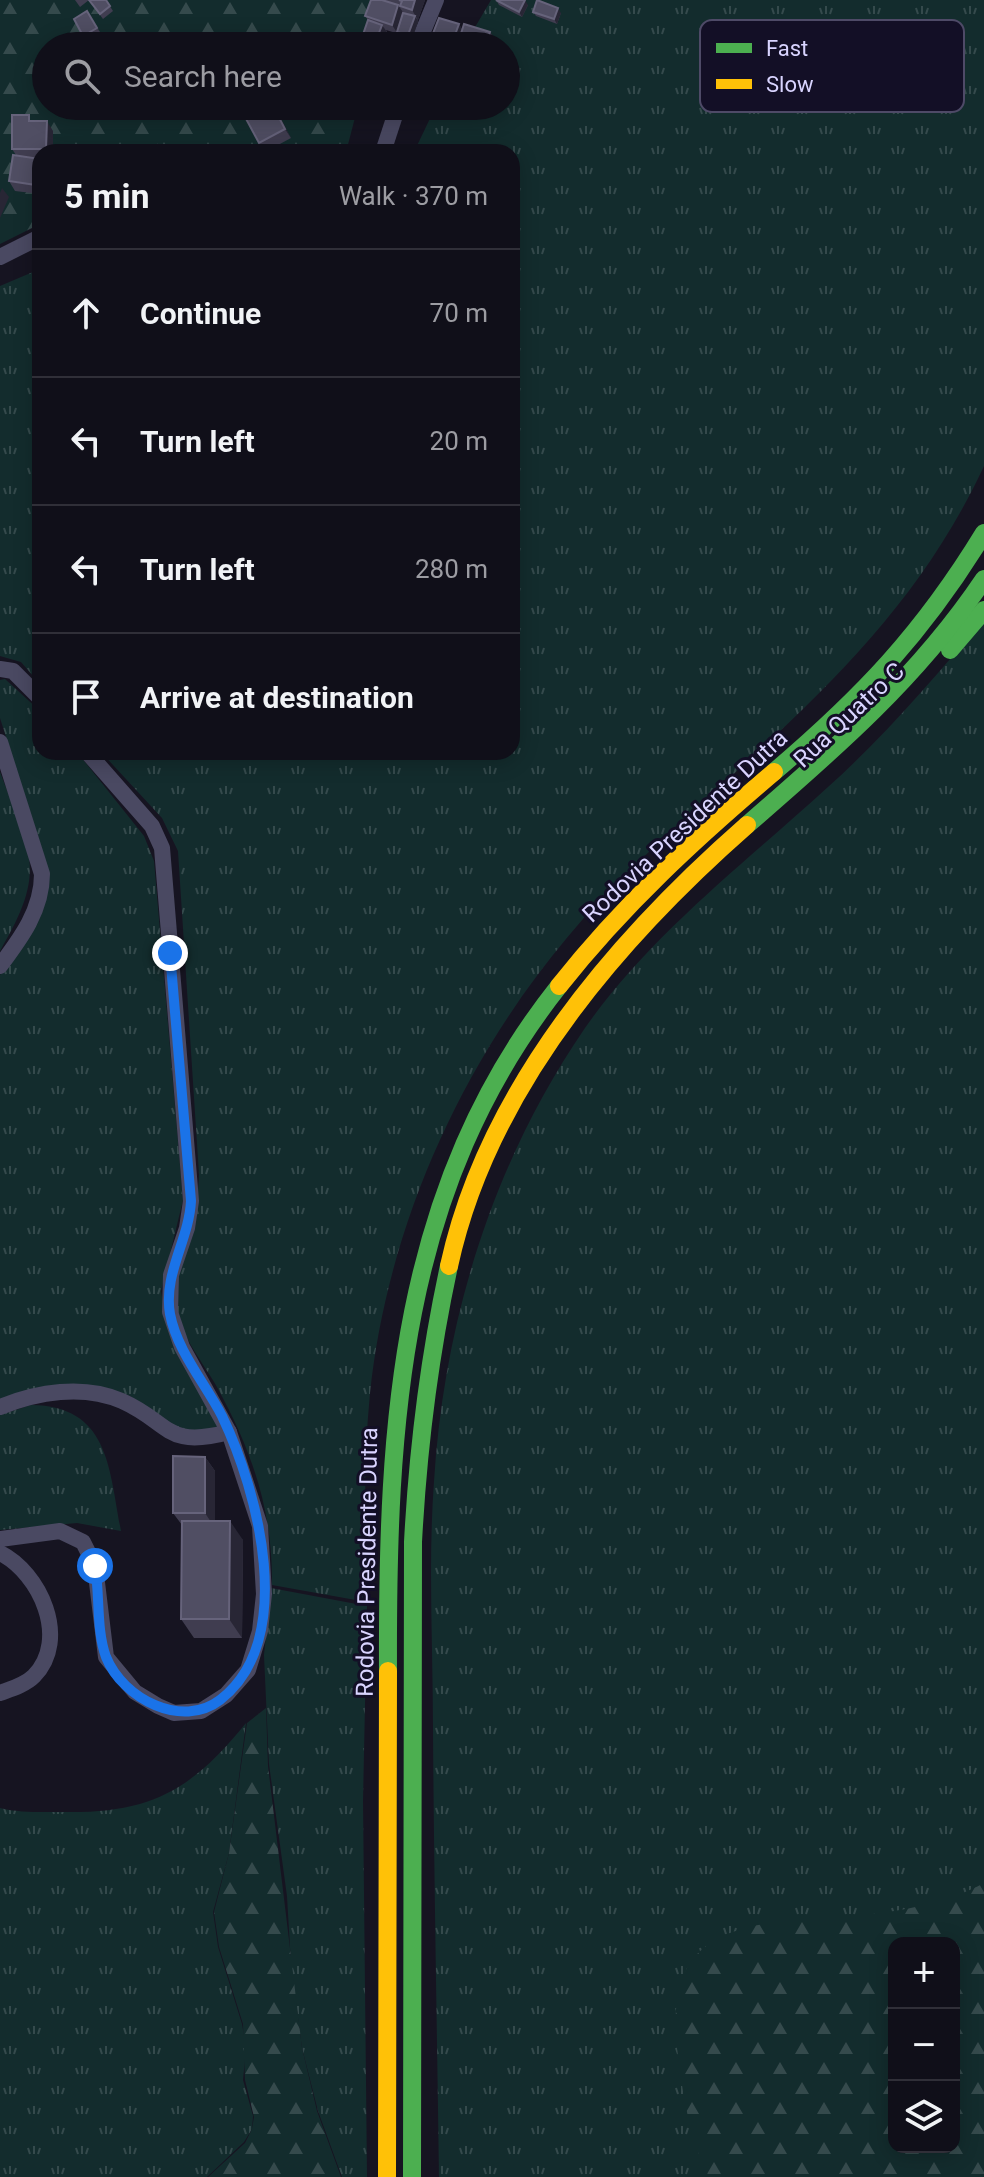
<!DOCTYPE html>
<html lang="en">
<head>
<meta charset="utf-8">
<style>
	:root { --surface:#100f19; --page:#191822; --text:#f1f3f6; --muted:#9c9ca2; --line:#302f38 }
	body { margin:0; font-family:Roboto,sans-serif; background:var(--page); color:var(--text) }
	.controls { position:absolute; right:24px; bottom:24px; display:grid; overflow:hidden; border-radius:16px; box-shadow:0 4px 20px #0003 }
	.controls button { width:72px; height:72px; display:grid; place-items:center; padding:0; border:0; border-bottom:2px solid var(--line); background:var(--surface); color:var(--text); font:40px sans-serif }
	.stop { position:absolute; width:24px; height:24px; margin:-18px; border:6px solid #1a73e8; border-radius:50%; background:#fff }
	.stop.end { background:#1a73e8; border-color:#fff; box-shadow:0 2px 8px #0008 }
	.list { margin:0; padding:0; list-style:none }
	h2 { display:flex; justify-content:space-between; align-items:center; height:104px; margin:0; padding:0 32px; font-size:34px }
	h2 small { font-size:26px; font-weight:400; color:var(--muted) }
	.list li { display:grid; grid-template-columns:52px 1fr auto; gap:24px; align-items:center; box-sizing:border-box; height:128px; padding:0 32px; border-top:2px solid var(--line) }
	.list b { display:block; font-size:30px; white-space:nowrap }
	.list em { font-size:26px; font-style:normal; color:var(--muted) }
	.icon { flex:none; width:44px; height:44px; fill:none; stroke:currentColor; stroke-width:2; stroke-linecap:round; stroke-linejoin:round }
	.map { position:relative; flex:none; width:984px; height:2177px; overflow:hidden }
	.search { position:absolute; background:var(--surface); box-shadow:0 4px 20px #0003; left:32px; top:32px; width:488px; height:88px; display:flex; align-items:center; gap:20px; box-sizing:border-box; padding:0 28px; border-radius:44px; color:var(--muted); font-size:30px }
	.panel { position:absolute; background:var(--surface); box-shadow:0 4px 20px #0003; left:32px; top:144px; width:488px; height:616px; border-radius:24px }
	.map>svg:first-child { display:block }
	.grass { fill:url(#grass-tufts); fill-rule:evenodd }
	.forest { fill:url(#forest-firs); fill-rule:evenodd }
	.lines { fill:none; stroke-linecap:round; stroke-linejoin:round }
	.street { stroke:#4a4962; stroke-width:16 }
	.fast { stroke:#4caf50; stroke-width:18 }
	.slow { stroke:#ffc107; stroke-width:18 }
	.wall { fill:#403d50 }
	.shaded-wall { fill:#282635 }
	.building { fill:#504e63; stroke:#66637b; stroke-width:2 }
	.route { stroke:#1a73e8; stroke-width:10 }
	.labels { text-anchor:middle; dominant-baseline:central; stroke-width:6; stroke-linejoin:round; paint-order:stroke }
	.street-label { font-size:24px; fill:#d9d4ff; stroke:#130f26 }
	.key { fill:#130f26; stroke:#4e4a67; stroke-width:2 }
	.key-label { font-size:22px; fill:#d9d4ff }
</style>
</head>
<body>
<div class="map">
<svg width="984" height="2177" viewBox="0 0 984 2177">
	<defs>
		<pattern id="grass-tufts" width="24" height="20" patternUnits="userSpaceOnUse" patternTransform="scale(2)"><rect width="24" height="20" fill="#132c2d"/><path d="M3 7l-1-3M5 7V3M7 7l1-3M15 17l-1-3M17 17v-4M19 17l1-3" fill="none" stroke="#354a4c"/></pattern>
		<pattern id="forest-firs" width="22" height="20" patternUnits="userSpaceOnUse" patternTransform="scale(2)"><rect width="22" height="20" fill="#132c2d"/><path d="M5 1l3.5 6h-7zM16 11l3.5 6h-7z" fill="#354a4c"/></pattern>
	</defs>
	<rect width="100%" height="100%" fill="#161421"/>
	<g class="grass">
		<path d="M491 0H984V466C903 640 769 737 635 865 491 1002 391 1194 370 1393 363 1463 365 1532 367 1602L272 1585C273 1511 252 1451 217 1387 203 1362 183 1340 178 1311 169 1265 199 1220 199 1174L178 851 162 818 101 752H512V152H414L436 106H506V46H464Z"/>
		<path d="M40 269V684L21 662 0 656V286Z"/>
		<path d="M984 619V2177H439C437 2027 434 1878 433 1728 433 1646 428 1563 434 1482 444 1320 493 1162 585 1028 651 934 745 863 828 787 885 736 935 677 984 619ZM894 1943H954V2147H894Z"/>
		<path d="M5 679 40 711V752H77L144 836 154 861 183 1200 161 1291 166 1321 222 1429 185 1433 130 1396 102 1388 0 1400V975L29 932 42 849 0 718V680Z"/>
		<path d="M0 772C31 854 48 870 0 951Z"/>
		<path d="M31 1405C110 1406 109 1470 121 1531L77 1523 0 1530V1415Z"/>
		<path d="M271 1588 367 1606 363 1801 367 2177H342L318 2111 302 2048 291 1964 287 1896 269 1764 264 1655Z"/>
		<path d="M246 1723 229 1853 213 1912 218 1947 242 2024 246 2048 243 2080 253 2116 252 2129 244 2142 207 2177H0V1808C20 1813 41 1812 61 1812 150 1814 191 1791 246 1723Z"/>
	</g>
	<g class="forest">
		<path d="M0 0H384L372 46H46V106H358L346 152H40V224L0 244Z"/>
		<path d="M266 1708 268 1766 302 2048 317 2111 341 2177H208L245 2143 252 2129 254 2117 245 2080 243 2024 219 1947 214 1912 229 1853 247 1723Z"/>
		<path d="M984 1883V2177H709C689 2137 682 2091 677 2047 674 2010 674 1971 706 1946 744 1916 825 1920 873 1914 911 1909 949 1902 984 1883ZM954 1943V2147H894V1943Z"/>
	</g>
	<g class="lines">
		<g class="street">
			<path d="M417 46 436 0"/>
			<path d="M383 152 398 106"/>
			<path d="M0 257 40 237"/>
			<path d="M0 669 13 671 40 698"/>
			<path d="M0 742 42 874C42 910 21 938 0 966"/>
			<path d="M0 1407C37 1392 83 1384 122 1401 171 1423 165 1449 229 1432"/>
			<path d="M0 1539 60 1531 83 1542 95 1566 106 1657 135 1692 158 1706 174 1713 201 1711 226 1695 248 1670 260 1631 264 1594 260 1526 229 1432 182 1347 170 1312 171 1275 187 1228 191 1201 162 848 152 826 87 752"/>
			<path d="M0 1553C40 1573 70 1639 34 1676 25 1685 11 1689 0 1693"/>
		</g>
		<g class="fast">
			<path d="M950 650 984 610"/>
			<path d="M774 772C863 696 923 633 984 533"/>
			<path d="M747 825C835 749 919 676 984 579"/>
			<path d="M388 1671C387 1424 399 1188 559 986"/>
			<path d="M412 2177 413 1542C418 1448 429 1358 449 1266"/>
		</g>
		<g class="slow">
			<path d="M559 986C623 905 696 838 774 772"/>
			<path d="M449 1266C487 1091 616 940 747 825"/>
			<path d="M387 2177 388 1671"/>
		</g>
	</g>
	<g class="wall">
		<path d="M75 0H89L80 7Z"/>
		<path d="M89 0H106L113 11 103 19Z"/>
		<path d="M371 0H425L418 20 417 19 418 21 412 40 400 36 399 34 386 30 389 35V36L398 46 368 20 365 16Z"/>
		<path d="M496 0 528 5 522 17 499 5Z"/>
		<path d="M87 11 100 32 86 40 83 36Z"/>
		<path d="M533 12 561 13 557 24 536 16Z"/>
		<path d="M459 24 462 30 490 32 497 42 495 46 439 45 432 36Z"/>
		<path d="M273 106 291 138 265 152 259 143Z"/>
		<path d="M352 106H386L387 107 383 120 366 115 363 109Z"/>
		<path d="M33 121 53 131V152H40V194L15 191 9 181 16 155 12 149Z"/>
		<path d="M205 1457 215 1471V1521L243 1540 242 1638H194L181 1619 182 1525 173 1513Z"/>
	</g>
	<g class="shaded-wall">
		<path d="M415 0H425L418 20 412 10Z"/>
		<path d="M525 0 528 5 522 17 519 12Z"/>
		<path d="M398 5 405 15 397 32 398 34 392 25Z"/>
		<path d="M558 8 561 13 557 24 554 19Z"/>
		<path d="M415 16 418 21 412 40 408 35Z"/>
		<path d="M459 24 465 34 458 43 460 46H455L452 43Z"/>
		<path d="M382 25 389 35 386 43 379 33Z"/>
		<path d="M490 32 497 42 495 46H486Z"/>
		<path d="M393 38 398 46H390Z"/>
		<path d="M273 106 278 113 291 138 285 129Z"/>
		<path d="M382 106 387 107 383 120 379 115Z"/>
		<path d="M47 121 53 131V152H48L46 149Z"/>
		<path d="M40 159V191L36 185Z"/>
		<path d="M2 188 9 197 0 218V193Z"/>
		<path d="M205 1457 215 1471V1528L205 1513Z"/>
		<path d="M230 1521 243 1540 242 1638 229 1619Z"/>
	</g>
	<g class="building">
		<path d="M89 0H106L110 6 100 14Z"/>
		<path d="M371 0H382L398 5 392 25 365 16Z"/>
		<path d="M399 0H415L412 10 400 6 402 1Z"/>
		<path d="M496 0H525L519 12Z"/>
		<path d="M537 0 558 8 554 19 533 12Z"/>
		<path d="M87 11 97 28 83 36 74 19Z"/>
		<path d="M403 13 415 16 408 35 397 32Z"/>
		<path d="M439 18 459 24 452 43 432 36Z"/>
		<path d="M368 20 382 25 379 33 393 38 390 46H359Z"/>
		<path d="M464 24 490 32 486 46H468L458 43Z"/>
		<path d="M266 106H273L285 129 259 143 245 117Z"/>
		<path d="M364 106H382L379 115 363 110Z"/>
		<path d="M12 115H29V121H47L46 149H12Z"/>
		<path d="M158 145 177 152H155Z"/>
		<path d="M13 155 40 159 36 185 9 181Z"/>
		<path d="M173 1456 205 1457V1513H173Z"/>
		<path d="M182 1521H230L229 1619H181Z"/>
	</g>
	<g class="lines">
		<path class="route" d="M95 1566C100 1594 96 1630 106 1657 123 1699 182 1729 220 1700 298 1640 258 1491 222 1416 205 1383 177 1351 170 1314 163 1274 189 1240 191 1201L170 953"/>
	</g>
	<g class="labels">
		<g class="street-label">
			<text transform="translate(849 715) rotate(-43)">Rua Quatro C</text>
			<text transform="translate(685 826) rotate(-43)">Rodovia Presidente Dutra</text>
			<text transform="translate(367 1562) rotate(-89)">Rodovia Presidente Dutra</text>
		</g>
	</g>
	<rect x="700" y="20" width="264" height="92" rx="12" class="key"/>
	<rect x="716" y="43" width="36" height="10" fill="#4caf50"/>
	<rect x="716" y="79" width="36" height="10" fill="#ffc107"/>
	<g class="key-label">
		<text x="766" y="56">Fast</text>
		<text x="766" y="92">Slow</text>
	</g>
</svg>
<div class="controls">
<button>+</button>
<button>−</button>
<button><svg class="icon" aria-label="layers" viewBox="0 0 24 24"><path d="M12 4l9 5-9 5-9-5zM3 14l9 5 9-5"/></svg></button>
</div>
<div class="stop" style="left:95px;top:1566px"></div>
<div class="stop end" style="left:170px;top:953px"></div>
<div class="search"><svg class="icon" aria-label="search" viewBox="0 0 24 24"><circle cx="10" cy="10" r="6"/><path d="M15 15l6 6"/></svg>Search here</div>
<section class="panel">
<h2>5 min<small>Walk · 370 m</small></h2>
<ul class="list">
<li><svg class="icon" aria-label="ahead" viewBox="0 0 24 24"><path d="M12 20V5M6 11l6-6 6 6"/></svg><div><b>Continue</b></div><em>70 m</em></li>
<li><svg class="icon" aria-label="left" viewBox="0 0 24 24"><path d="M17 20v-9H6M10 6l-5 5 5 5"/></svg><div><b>Turn left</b></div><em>20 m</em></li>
<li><svg class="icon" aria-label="left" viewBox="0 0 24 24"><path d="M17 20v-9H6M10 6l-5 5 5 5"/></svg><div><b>Turn left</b></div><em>280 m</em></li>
<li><svg class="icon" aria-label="arrive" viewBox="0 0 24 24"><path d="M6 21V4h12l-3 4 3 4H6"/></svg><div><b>Arrive at destination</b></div></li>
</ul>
</section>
</div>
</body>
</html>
